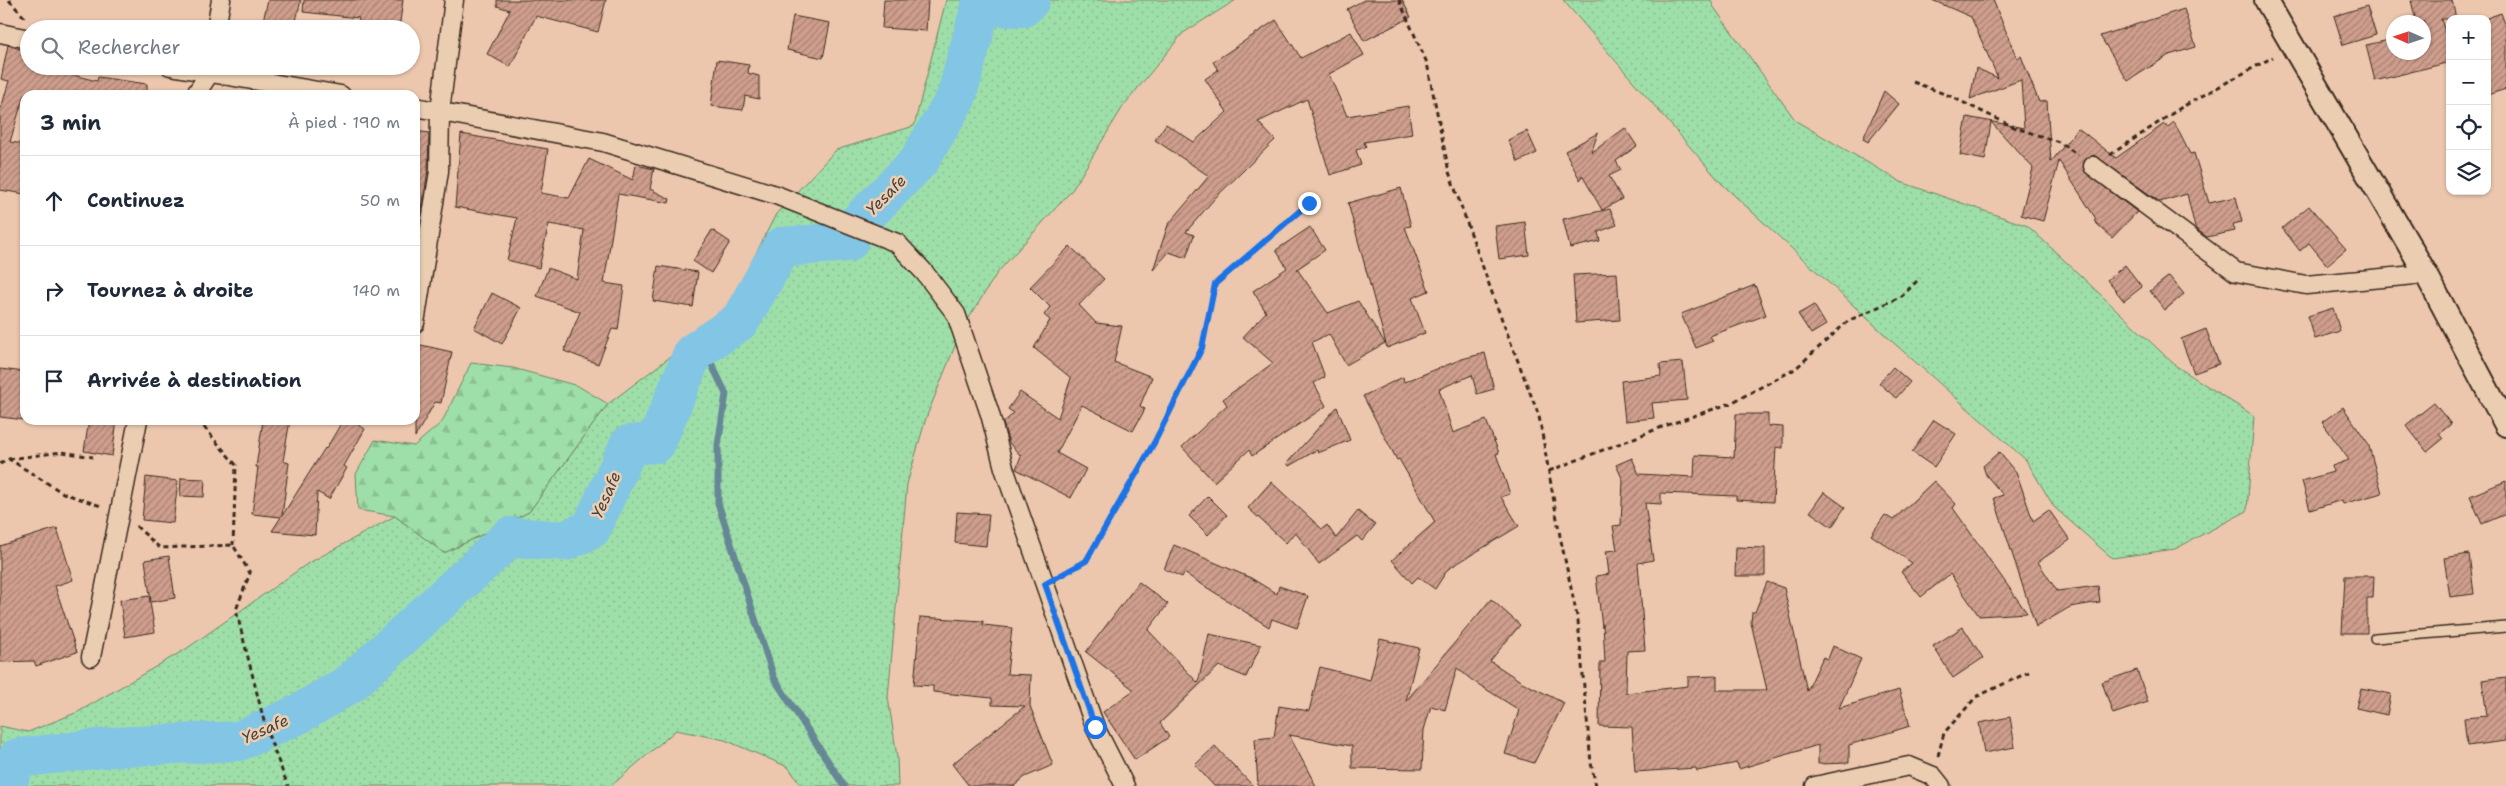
<!DOCTYPE html>
<html lang="fr">
<head>
<meta charset="utf-8">
<style>
	:root { --surface:#fff; --page:#f2f2f3; --text:#1f2937; --muted:#747a83; --line:#e0e1e3 }
	body { margin:0; font-family:"Shantell Sans",sans-serif; background:var(--page); color:var(--text) }
	.controls { position:absolute; right:15px; top:15px; display:grid; overflow:hidden; border-radius:10px; box-shadow:0 1px 4px #0004 }
	.controls button { width:45px; height:45px; display:grid; place-items:center; padding:0; border:0; border-bottom:1px solid var(--line); background:var(--surface); color:var(--text); font:25px sans-serif }
	.compass { position:absolute; left:2386px; top:15px; width:45px; height:45px; border-radius:50%; background:var(--surface); box-shadow:0 1px 4px #0004; rotate:273deg }
	.stop { position:absolute; width:15px; height:15px; margin:-11px; border:4px solid #1a73e8; border-radius:50%; background:#fff }
	.stop.end { background:#1a73e8; border-color:#fff; box-shadow:0 1px 5px #0008 }
	.list { margin:0; padding:0; list-style:none }
	h2 { display:flex; justify-content:space-between; align-items:center; height:65px; margin:0; padding:0 20px; font-size:21px }
	h2 small { font-size:16px; font-weight:400; color:var(--muted) }
	.list li { display:grid; grid-template-columns:32px 1fr auto; gap:15px; align-items:center; box-sizing:border-box; height:90px; padding:0 20px; border-top:1px solid var(--line) }
	.list b { display:block; font-size:19px; white-space:nowrap }
	.list em { font-size:16px; font-style:normal; color:var(--muted) }
	.icon { flex:none; width:28px; height:28px; fill:none; stroke:currentColor; stroke-width:2; stroke-linecap:round; stroke-linejoin:round }
	.map { position:relative; flex:none; width:2506px; height:786px; overflow:hidden }
	.search { position:absolute; background:var(--surface); box-shadow:0 1px 4px #0004; left:20px; top:20px; width:400px; height:55px; display:flex; align-items:center; gap:12px; box-sizing:border-box; padding:0 18px; border-radius:28px; color:var(--muted); font-size:19px }
	.panel { position:absolute; background:var(--surface); box-shadow:0 1px 4px #0004; left:20px; top:90px; width:400px; height:335px; border-radius:15px }
	.map>svg:first-child { display:block }
	.grass { fill:url(#grass-dots); stroke:#6c8464 }
	.forest { fill:url(#forest-firs); stroke:#6c8464 }
	.lines { fill:none; stroke-linecap:round; stroke-linejoin:round }
	.stream { stroke:#668795; stroke-width:7 }
	.river { stroke:#83c5e4; stroke-width:40 }
	.building { fill:url(#building-hatch); stroke:#3b2a1e }
	.service-casing { stroke:#3b2a1e; stroke-width:12 }
	.minor-casing { stroke:#3b2a1e; stroke-width:21 }
	.tertiary-casing { stroke:#3b2a1e; stroke-width:26 }
	.path { stroke:#3b2a1e; stroke-width:3; stroke-dasharray:5 4; stroke-linecap:butt }
	.service { stroke:#ebceb2; stroke-width:9 }
	.minor { stroke:#ebceb2; stroke-width:18 }
	.tertiary { stroke:#ebceb2; stroke-width:22 }
	.route { stroke:#1a73e8; stroke-width:6 }
	.labels { text-anchor:middle; dominant-baseline:central; stroke-width:5; stroke-linejoin:round; paint-order:stroke }
	.water-label { font-size:16px; font-style:italic; fill:#46413c; stroke:#ebceb2 }
</style>
</head>
<body>
<div class="map">
<svg width="2506" height="786" viewBox="0 0 2506 786">
	<defs>
		<pattern id="grass-dots" width="8" height="8" patternUnits="userSpaceOnUse" patternTransform="scale(1.25)"><rect width="8" height="8" fill="#9edfa9"/><path d="M2 2h.1M6 6h.1" fill="none" stroke="#89c091" stroke-width="1.8" stroke-linecap="round"/></pattern>
		<pattern id="forest-firs" width="22" height="20" patternUnits="userSpaceOnUse" patternTransform="scale(1.25)"><rect width="22" height="20" fill="#9edfa9"/><path d="M5 1l3.5 6h-7zM16 11l3.5 6h-7z" fill="#89c091"/></pattern>
		<pattern id="building-hatch" width="6" height="6" patternUnits="userSpaceOnUse" patternTransform="scale(1.25)"><rect width="6" height="6" fill="#cf9e8d"/><path d="M-1 1l2-2M0 6l6-6M5 7l2-2" fill="none" stroke="#a98173"/></pattern>
	</defs>
	<rect width="100%" height="100%" fill="#ecc7ae"/>
	<filter id="ink" filterUnits="userSpaceOnUse"><feTurbulence type="fractalNoise" baseFrequency=".02" numOctaves="2"/><feDisplacementMap in="SourceGraphic" scale="10" xChannelSelector="R" yChannelSelector="G"/><feConvolveMatrix kernelMatrix="1 2 1 2 8 2 1 2 1" color-interpolation-filters="sRGB"/></filter>
	<g filter="url(#ink)">
		<g class="grass">
			<path d="M946 0H1236L1183 33 1124 105 1072 190 997 273 961 331 926 418 907 484 888 697 897 757 898 786H802L788 767 725 740 676 730 611 786H0V726L28 732 78 712 186 649 307 564 395 516 444 553 529 512 608 404 724 316 776 214 836 150 914 126Z"/>
			<path d="M1563 0H1711L1713 6 1796 121 1901 182 2028 226 2176 366 2254 416 2247 511 2175 549 2112 558 2054 507 2026 460 1895 344 1722 184Z"/>
		</g>
		<path class="forest" d="M471 363 513 368 578 386 608 404 529 512 444 553 395 516 358 510 356 474 375 440 414 446 442 422Z"/>
		<g class="lines">
			<path class="stream" d="M703 346 726 394 718 445V503L774 678 844 786"/>
			<path class="river" d="M5 786 18 758 113 747 239 741 299 714 351 683 510 537 565 541 591 529 629 445 656 443 693 353 740 321 782 247 848 242 854 227 919 161 956 98 981 6 1023 7 1030 0"/>
		</g>
		<g class="building">
			<path d="M268 0H301L294 29H261Z"/>
			<path d="M304 0H403L399 29H357L359 18 303 12Z"/>
			<path d="M497 0H606L598 32 536 16 510 67 487 54 510 10 497 6Z"/>
			<path d="M884 0H928L926 31 882 28Z"/>
			<path d="M1364 0H1402L1411 17 1364 41 1347 9Z"/>
			<path d="M1932 0H1993L2017 58 2021 56 2039 102 2047 101 2051 162 2078 128 2116 158 2164 124 2168 127 2174 122 2190 154 2194 153 2209 203 2236 197 2242 222 2233 224 2235 231 2207 237 2195 228 2187 194 2160 202 2094 155 2084 160V171L2137 212 2112 238 2094 221 2096 219 2059 161 2043 221 2021 215 2033 168 1991 122 1985 160 1960 155 1967 117 2024 128 2021 80 1970 99 1976 68 1998 78 1971 17Z"/>
			<path d="M2411 0H2452L2456 19H2441L2450 47V62L2375 81 2366 45 2394 39V52H2424V22H2416Z"/>
			<path d="M2367 6 2376 35 2343 45 2334 16Z"/>
			<path d="M2184 9 2196 47 2169 55 2128 81 2100 36Z"/>
			<path d="M2501 13 2506 27V89L2487 95V18Z"/>
			<path d="M793 16 830 23 823 58 787 50Z"/>
			<path d="M1276 20 1301 58 1351 32 1364 55 1329 74 1347 116 1408 106 1412 134 1364 142 1366 147 1356 150 1361 165 1330 175 1307 99 1258 122 1275 140 1215 198 1186 232 1194 235 1186 258 1169 252 1153 270 1168 225 1209 176 1155 140 1166 124 1194 142 1227 112 1205 79 1218 70 1213 62Z"/>
			<path d="M8 45 29 52V66H50L57 71 97 81 98 77 147 84V95H24L10 142 25 144V194L0 190V112L9 81 1 79Z"/>
			<path d="M717 60 749 65 748 73 759 76V99L745 96 743 110 711 106Z"/>
			<path d="M1884 91 1899 104 1868 142 1863 139Z"/>
			<path d="M1625 128 1637 146 1616 161 1621 170 1609 176 1622 199 1602 210 1582 175 1580 180 1565 151 1598 133 1591 153Z"/>
			<path d="M415 131 429 133 428 170 421 215H415Z"/>
			<path d="M1527 131 1537 153 1518 162 1508 140Z"/>
			<path d="M461 134 548 149 541 193 569 198 589 159 633 180 636 165 654 169 650 189 670 199 669 203 618 194 604 283 624 286 618 330 612 329 598 364 564 351 580 312 537 296 548 268 577 279 584 230 549 224 539 268 507 260 517 218 455 207Z"/>
			<path d="M1401 188 1411 226 1405 227 1429 291 1412 298 1425 333 1387 348 1348 203Z"/>
			<path d="M2309 206 2346 249 2327 265 2309 243 2300 251 2282 228Z"/>
			<path d="M1610 209 1617 225 1598 232 1600 241 1570 248 1563 219Z"/>
			<path d="M1525 222 1529 255 1499 259 1495 226Z"/>
			<path d="M1310 227 1325 250 1297 269 1328 313 1358 301 1385 343 1346 365 1329 334 1312 342 1325 377 1314 383 1326 406 1252 456 1249 450 1214 482 1182 447 1227 405 1223 399 1273 363 1243 337 1266 312 1253 291 1287 268 1276 250Z"/>
			<path d="M712 230 730 242 711 273 693 261Z"/>
			<path d="M1070 246 1104 279 1079 305 1096 323 1122 326 1114 362 1152 377 1140 406 1145 409 1133 431 1082 405 1057 453 1086 469 1071 498 1016 469 1021 456 1009 443 1003 423 1014 413 1008 409 1020 392 1058 418 1071 378 1034 348 1050 320 1044 315 1050 307 1030 287Z"/>
			<path d="M2125 265 2142 287 2124 301 2107 280Z"/>
			<path d="M658 266 698 272 693 307 653 301Z"/>
			<path d="M1617 273 1620 320 1576 323 1573 275Z"/>
			<path d="M2169 276 2184 294 2165 310 2150 291Z"/>
			<path d="M1755 285 1766 315 1710 336 1713 341 1696 348 1681 314Z"/>
			<path d="M492 293 521 308 502 344 474 328Z"/>
			<path d="M1814 305 1826 325 1811 334 1798 314Z"/>
			<path d="M2333 308 2340 331 2315 339 2308 316Z"/>
			<path d="M2206 329 2219 364 2194 373 2181 339Z"/>
			<path d="M421 345 452 352 441 403 435 402 415 437V373Z"/>
			<path d="M1485 353 1494 389 1477 394 1472 375 1439 389 1453 433 1486 420 1499 453 1496 454 1510 494 1501 497 1519 526 1448 569 1435 589 1418 577 1412 583 1392 560 1435 522 1399 459 1397 460 1363 396 1403 377 1404 382 1462 359Z"/>
			<path d="M1683 362 1687 400 1652 403 1654 418 1625 421 1621 381 1661 376 1660 364Z"/>
			<path d="M1893 367 1910 382 1896 398 1879 383Z"/>
			<path d="M0 369 25 372V420L0 417Z"/>
			<path d="M2434 403 2451 424 2439 434 2443 439 2427 452 2406 425Z"/>
			<path d="M1337 407 1350 440 1318 453 1317 450 1289 466 1287 463Z"/>
			<path d="M2343 407 2368 443 2382 493 2343 504 2342 500 2310 510 2302 481 2333 472 2332 466 2349 460 2322 422Z"/>
			<path d="M1736 414H1768V426L1783 427V448L1776 447 1773 502 1736 500V496L1661 493V504L1645 503 1653 560 1638 563 1645 650 1627 651 1626 693 1688 686V677L1717 676V690H1767L1751 623 1752 612H1755L1767 582 1784 588 1807 691 1823 657 1828 659 1833 646 1861 659 1839 708 1899 690 1910 726 1849 745V763L1818 764V745L1739 769 1737 763 1697 771 1696 768 1635 772 1632 727 1599 726 1600 662H1605L1603 624 1602 627 1596 576 1609 574 1606 551 1617 550 1613 526 1621 525 1623 480 1616 465 1632 458 1639 474 1694 477 1695 455 1734 457Z"/>
			<path d="M89 420H117L112 456 84 451Z"/>
			<path d="M263 420H290L283 461 289 463 282 516 325 448 326 449 343 420H350L365 429 344 466 347 468 329 499 317 492 315 535 272 531 281 517 252 514 258 467H256Z"/>
			<path d="M1934 420 1956 434 1934 467 1912 452Z"/>
			<path d="M1999 452 2017 474 2033 521 2049 510 2070 540 2038 562 2057 591 2098 586 2100 602 2070 607 2036 627 1994 498 2003 495 1986 475 1983 466Z"/>
			<path d="M146 477 178 481 173 523 142 520Z"/>
			<path d="M181 478 205 479 204 497 180 496Z"/>
			<path d="M1934 481 1956 504 1953 508 2027 613 1979 616 1950 574 1921 597 1901 572 1912 563 1871 535 1885 515 1893 520Z"/>
			<path d="M2506 481V514L2482 524 2470 496Z"/>
			<path d="M1271 482 1322 529 1327 525 1336 538 1358 511 1375 525 1362 541 1357 536 1319 564 1295 532 1286 543 1248 508Z"/>
			<path d="M1824 492 1845 507 1832 527 1810 512Z"/>
			<path d="M1208 496 1227 515 1208 535 1189 516Z"/>
			<path d="M957 512 989 514 986 546 955 543Z"/>
			<path d="M57 528 73 580 55 586 77 652 36 666 34 661 0 662V546Z"/>
			<path d="M1174 545 1251 578 1277 594 1279 586 1308 596 1297 628 1272 619 1269 627 1184 573 1182 577 1164 569Z"/>
			<path d="M1736 547 1765 548V576H1735Z"/>
			<path d="M2469 554 2474 594 2450 597 2444 558Z"/>
			<path d="M169 556 175 598 151 602 145 560Z"/>
			<path d="M2345 576H2374L2373 598H2367V633H2342Z"/>
			<path d="M1139 582 1168 604 1148 630 1198 683 1209 634 1261 645 1246 677 1219 666 1160 723 1169 737 1135 760 1103 712 1134 690 1086 652Z"/>
			<path d="M149 596 155 632 125 637 120 600Z"/>
			<path d="M1491 599 1520 625 1490 661 1522 682 1564 703 1534 763 1505 754 1519 710 1473 681 1457 668 1445 710 1431 706 1424 730 1422 769 1352 768V746L1289 735 1316 786H1258L1255 739 1274 737 1279 706 1309 711 1320 667 1370 680 1380 639 1419 648 1406 701Z"/>
			<path d="M920 617 983 621V625L1012 628 1007 674 1031 675 1030 706 1053 765 1025 777 1014 786H969L952 764 1025 706 992 705V698L933 692V686L914 685Z"/>
			<path d="M1963 627 1983 658 1953 678 1933 646Z"/>
			<path d="M2137 670 2148 702 2113 714 2102 682Z"/>
			<path d="M2506 677V741L2467 746 2464 718 2487 716 2482 680Z"/>
			<path d="M2361 688 2391 694 2387 715 2356 708Z"/>
			<path d="M2010 717 2015 747 1984 753 1979 723Z"/>
			<path d="M1215 746 1253 786H1214L1195 765Z"/>
		</g>
		<g class="lines">
			<defs>
				<path id="service" d="M2375 638 2506 627"/>
				<g id="minor">
					<path d="M216 29 221 0"/>
					<path d="M0 33 29 39"/>
					<path d="M170 66 341 95"/>
					<path d="M195 95 209 74 210 66"/>
					<path d="M415 107 603 142 776 195 897 243 924 272 956 314 990 414 1004 468 1095 727 1125 786"/>
					<path d="M2093 166 2236 272 2306 285 2426 274"/>
					<path d="M415 323 439 171 440 111 454 0"/>
					<path d="M91 657 138 420"/>
					<path d="M1815 786 1909 766 1933 776 1941 786"/>
				</g>
				<path id="tertiary" d="M2266 0 2426 274 2506 425"/>
			</defs>
			<use href="#service" class="service-casing"/>
			<use href="#minor" class="minor-casing"/>
			<use href="#tertiary" class="tertiary-casing"/>
			<g class="path">
				<path d="M9 0 25 18"/>
				<path d="M1399 0 1427 63 1449 172 1496 304 1539 416 1560 536 1578 621 1591 763 1596 786"/>
				<path d="M1913 82 1950 96 2016 128 2059 142 2078 155"/>
				<path d="M2110 155 2182 107 2273 57"/>
				<path d="M198 420 236 465 233 545"/>
				<path d="M9 459 62 452 93 457"/>
				<path d="M0 464 9 459 63 493 101 506"/>
				<path d="M1549 471 1662 427 1731 403 1795 369 1848 321 1902 296 1920 278"/>
				<path d="M136 526 160 548 233 545 250 573 236 610 266 729 288 786"/>
				<path d="M1061 575 1086 561 1154 443 1202 348 1215 284 1309 203"/>
				<path d="M1938 756 1944 733 1976 697 2029 672"/>
			</g>
			<use href="#service" class="service"/>
			<use href="#minor" class="minor"/>
			<use href="#tertiary" class="tertiary"/>
		</g>
	</g>
	<g class="lines" filter="url(#ink)">
		<path class="route" d="M1095 727 1045 584 1086 561 1154 443 1202 348 1215 284 1309 203"/>
	</g>
	<g class="labels">
		<g class="water-label">
			<text transform="translate(886 195) rotate(-45)">Yesafe</text>
			<text transform="translate(606 495) rotate(-66)">Yesafe</text>
			<text transform="translate(265 729) rotate(-24)">Yesafe</text>
		</g>
	</g>
</svg>
<div class="controls">
<button>+</button>
<button>−</button>
<button><svg class="icon" aria-label="locate" viewBox="0 0 24 24"><circle cx="12" cy="12" r="6"/><path d="M12 2v4M12 18v4M2 12h4M18 12h4"/></svg></button>
<button><svg class="icon" aria-label="layers" viewBox="0 0 24 24"><path d="M12 4l9 5-9 5-9-5zM3 14l9 5 9-5"/></svg></button>
</div>
<svg class="compass" viewBox="-18 -18 36 36"><path d="M0-13l5 13h-10z" fill="#e53935"/><path d="M0 13l5-13h-10z" fill="#747a83"/></svg>
<div class="stop" style="left:1095px;top:727px"></div>
<div class="stop end" style="left:1309px;top:203px"></div>
<div class="search"><svg class="icon" aria-label="search" viewBox="0 0 24 24"><circle cx="10" cy="10" r="6"/><path d="M15 15l6 6"/></svg>Rechercher</div>
<section class="panel">
<h2>3 min<small>À pied · 190 m</small></h2>
<ul class="list">
<li><svg class="icon" aria-label="ahead" viewBox="0 0 24 24"><path d="M12 20V5M6 11l6-6 6 6"/></svg><div><b>Continuez</b></div><em>50 m</em></li>
<li><svg class="icon" aria-label="right" viewBox="0 0 24 24"><path d="M7 20v-9h11M14 6l5 5-5 5"/></svg><div><b>Tournez à droite</b></div><em>140 m</em></li>
<li><svg class="icon" aria-label="arrive" viewBox="0 0 24 24"><path d="M6 21V4h12l-3 4 3 4H6"/></svg><div><b>Arrivée à destination</b></div></li>
</ul>
</section>
</div>
</body>
</html>
